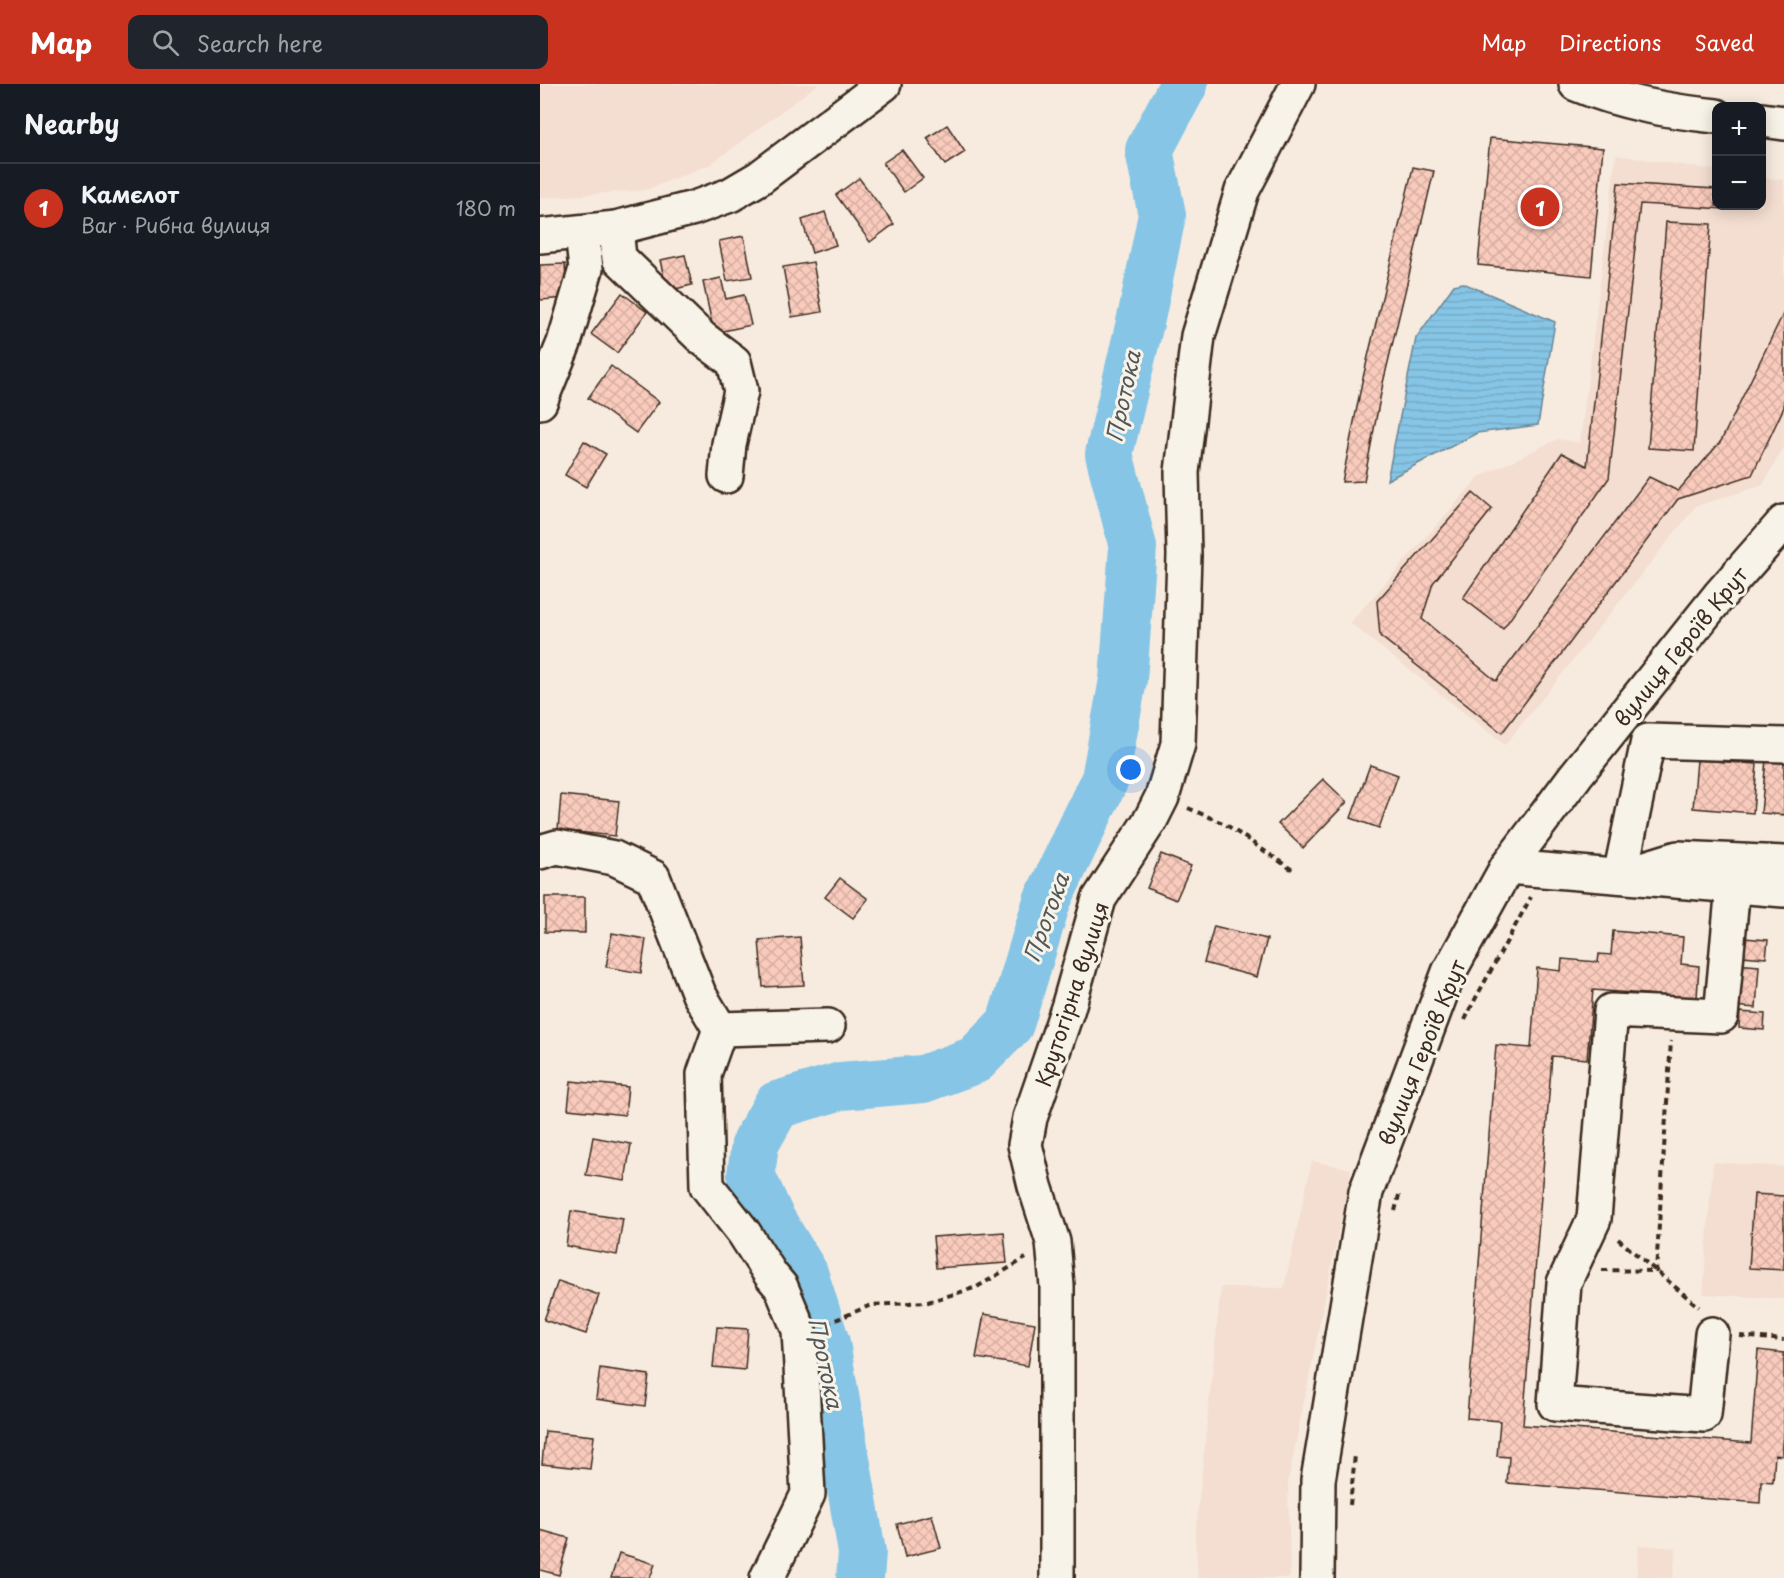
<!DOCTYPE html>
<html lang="en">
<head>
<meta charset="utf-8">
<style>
	:root { --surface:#171b24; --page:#20242c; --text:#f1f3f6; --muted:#9ea1a6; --line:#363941; --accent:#c8321e }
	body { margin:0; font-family:"Playpen Sans",sans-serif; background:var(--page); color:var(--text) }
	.controls { position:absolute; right:18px; top:18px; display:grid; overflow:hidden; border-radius:12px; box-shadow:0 3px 15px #0003 }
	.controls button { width:54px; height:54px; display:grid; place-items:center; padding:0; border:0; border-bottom:2px solid var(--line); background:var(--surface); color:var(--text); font:30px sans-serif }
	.you { position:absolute; left:591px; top:686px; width:21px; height:21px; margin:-15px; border:4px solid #fff; border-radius:50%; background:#1a73e8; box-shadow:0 0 0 9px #1a73e833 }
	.badge { display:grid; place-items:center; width:39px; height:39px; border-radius:50%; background:var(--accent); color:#fff; font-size:20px; font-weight:700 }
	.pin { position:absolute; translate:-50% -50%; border:3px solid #fff; box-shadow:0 2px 6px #0006 }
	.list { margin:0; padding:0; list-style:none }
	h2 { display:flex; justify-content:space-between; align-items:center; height:78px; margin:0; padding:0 24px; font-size:26px }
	h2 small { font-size:20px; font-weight:400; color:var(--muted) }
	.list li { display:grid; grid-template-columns:39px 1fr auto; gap:18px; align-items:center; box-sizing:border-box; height:90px; padding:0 24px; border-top:2px solid var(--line) }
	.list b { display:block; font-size:22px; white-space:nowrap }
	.list p { margin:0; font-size:20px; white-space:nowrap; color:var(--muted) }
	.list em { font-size:20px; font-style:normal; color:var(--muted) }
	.icon { flex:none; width:33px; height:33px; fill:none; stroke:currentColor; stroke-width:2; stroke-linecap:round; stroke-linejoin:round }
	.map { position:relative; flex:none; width:1244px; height:1494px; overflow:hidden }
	header { display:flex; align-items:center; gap:36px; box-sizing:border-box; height:84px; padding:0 30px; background:var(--accent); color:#fff }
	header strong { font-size:28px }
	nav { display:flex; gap:33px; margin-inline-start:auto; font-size:21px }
	.search { width:420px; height:54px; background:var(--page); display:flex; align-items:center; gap:15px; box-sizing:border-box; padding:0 21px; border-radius:12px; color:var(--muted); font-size:22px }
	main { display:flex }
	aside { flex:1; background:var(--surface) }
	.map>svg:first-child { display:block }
	.built { fill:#f4ddd1 }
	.water { fill:url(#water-rules); stroke:#688796; stroke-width:1.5 }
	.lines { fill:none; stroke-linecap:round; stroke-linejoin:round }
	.river { stroke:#86c5e6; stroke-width:48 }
	.building { fill:url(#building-cross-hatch); stroke:#3b2a1e; stroke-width:1.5 }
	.minor-casing { stroke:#3b2a1e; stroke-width:38 }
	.path { stroke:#3b2a1e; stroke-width:4; stroke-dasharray:6 4.5; stroke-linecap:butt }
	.minor { stroke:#f7f3e8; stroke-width:33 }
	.labels { text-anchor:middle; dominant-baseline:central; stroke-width:6; stroke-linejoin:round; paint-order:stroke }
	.street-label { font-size:21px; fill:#3b2a1e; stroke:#f7f3e8 }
	.water-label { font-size:22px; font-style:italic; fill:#52585a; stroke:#f7f3e8 }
</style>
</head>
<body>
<header>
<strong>Map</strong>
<div class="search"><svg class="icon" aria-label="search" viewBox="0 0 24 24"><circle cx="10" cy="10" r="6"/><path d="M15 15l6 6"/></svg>Search here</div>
<nav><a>Map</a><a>Directions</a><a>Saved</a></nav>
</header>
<main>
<aside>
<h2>Nearby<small></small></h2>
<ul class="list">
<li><span class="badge">1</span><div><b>Камєлот</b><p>Bar · Рибна вулиця</p></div><em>180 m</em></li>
</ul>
</aside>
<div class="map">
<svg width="1244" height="1494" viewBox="0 0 1244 1494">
	<defs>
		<pattern id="water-rules" width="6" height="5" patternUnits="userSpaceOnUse" patternTransform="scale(1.5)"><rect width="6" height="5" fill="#86c5e6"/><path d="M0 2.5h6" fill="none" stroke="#75a9c5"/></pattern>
		<pattern id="building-cross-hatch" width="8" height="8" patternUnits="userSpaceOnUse" patternTransform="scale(1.5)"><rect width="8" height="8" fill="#f9cbbd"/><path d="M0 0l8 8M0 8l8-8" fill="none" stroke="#d6aea2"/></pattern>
	</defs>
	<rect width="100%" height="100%" fill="#f7ebdf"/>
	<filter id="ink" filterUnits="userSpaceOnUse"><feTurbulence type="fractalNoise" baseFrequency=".0167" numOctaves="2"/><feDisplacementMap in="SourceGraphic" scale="12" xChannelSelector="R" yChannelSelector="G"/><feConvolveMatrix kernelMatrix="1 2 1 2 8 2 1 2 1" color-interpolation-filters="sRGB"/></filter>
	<g filter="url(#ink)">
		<g class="built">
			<path d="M0 0H278L171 80 105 106 0 114Z"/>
			<path d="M1076 71 1176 86V122H1222V93L1244 96V363L1223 401 1156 422 965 661 810 539 939 393 1018 355 1040 359Z"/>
			<path d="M772 1077 811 1085 748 1397 750 1494H658L655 1454 681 1203 744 1204Z"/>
			<path d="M1173 1078 1244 1083V1215L1163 1210Z"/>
			<path d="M1099 1461 1136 1464 1133 1494H1096Z"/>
		</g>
		<path class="water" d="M923 199 1015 238 998 341 937 349 847 396 876 254 914 201Z"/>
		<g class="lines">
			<path class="river" d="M320 1494 322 1468 286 1259 264 1189 231 1135 211 1091 215 1060 237 1021 301 1002 383 995 435 976 470 940 507 817 565 695 583 596 593 463 569 370 602 230 622 131 609 66 644 0"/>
		</g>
		<g class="building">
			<path d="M407 41 425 68 405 81 387 54Z"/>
			<path d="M950 54 1063 64 1051 192 938 181Z"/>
			<path d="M362 66 383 94 364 108 343 79Z"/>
			<path d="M873 83 894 87 843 299 824 397 802 398 822 298Z"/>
			<path d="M319 94 354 140 330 158 296 111Z"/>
			<path d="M1078 99 1176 105V122H1185V125L1100 120 1069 394 963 545 923 514 1022 369 1047 382Z"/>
			<path d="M285 128 296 161 272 169 262 136Z"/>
			<path d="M1126 138 1171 140 1154 367 1108 364Z"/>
			<path d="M204 152 212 193 187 197 179 157Z"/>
			<path d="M145 171 152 201 127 207 120 176Z"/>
			<path d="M273 178 282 228 252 233 243 183Z"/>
			<path d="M25 180 27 214 0 216V181Z"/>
			<path d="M181 194 186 215 204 211 211 241 174 249 163 198Z"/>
			<path d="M82 209 107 228 77 269 51 250Z"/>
			<path d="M1244 228V323L1212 391 1138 415 962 649 840 552 837 517 933 409 952 425 893 499 882 535 956 597 1109 393 1138 407 1181 357Z"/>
			<path d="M71 282 119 318 96 349 48 314Z"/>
			<path d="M44 357 66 370 46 403 25 391Z"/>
			<path d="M1226 675 1244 676V731L1221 729Z"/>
			<path d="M1157 676 1217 680 1213 729 1153 724Z"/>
			<path d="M830 681 858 691 839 744 811 734Z"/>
			<path d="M783 695 807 718 763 764 738 740Z"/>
			<path d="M21 711 79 717 75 752 18 746Z"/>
			<path d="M621 770 651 782 636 816 607 804Z"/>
			<path d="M300 794 328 815 313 834 285 813Z"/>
			<path d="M5 813H45V849L5 848Z"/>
			<path d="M674 842 727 855 717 893 664 879Z"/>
			<path d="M1073 847 1143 853 1141 880 1159 882 1157 914 1053 906 1047 975 1012 972 983 1341 1211 1359 1218 1266 1244 1269V1349L1242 1372 1235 1371 1233 1398 1221 1397 1220 1419 967 1399 969 1373 957 1372 960 1337 927 1334 956 961 991 964 997 884 1021 887 1022 875 1058 878 1059 870 1071 871Z"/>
			<path d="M72 849 106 855 101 889 66 883Z"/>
			<path d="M260 853 264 901 223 903 219 856Z"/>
			<path d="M1204 854 1228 856 1226 874 1202 872Z"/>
			<path d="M1195 880 1219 882 1216 924 1193 922Z"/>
			<path d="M1200 928 1225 930 1224 946 1199 944Z"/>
			<path d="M31 997 88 1003 85 1031 28 1025Z"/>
			<path d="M53 1053 91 1060 85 1097 46 1091Z"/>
			<path d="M1214 1110 1244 1112V1186L1209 1184Z"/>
			<path d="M31 1127 83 1135 77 1171 26 1162Z"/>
			<path d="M464 1148 467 1179 396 1184 393 1153Z"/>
			<path d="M18 1197 59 1211 46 1250 4 1236Z"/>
			<path d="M444 1230 495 1239 488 1282 436 1274Z"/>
			<path d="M177 1243 208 1245 205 1286 173 1283Z"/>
			<path d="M60 1284 109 1291 105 1322 56 1315Z"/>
			<path d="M5 1347 54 1352 50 1385 2 1380Z"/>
			<path d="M392 1431 401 1464 365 1473 357 1440Z"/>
			<path d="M0 1446 29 1454 19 1491 0 1486Z"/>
			<path d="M79 1469 115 1480 110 1494H71Z"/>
		</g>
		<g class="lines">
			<defs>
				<g id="minor">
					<path d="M1036 0C1082 19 1128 27 1176 32"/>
					<path d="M1222 36 1244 39"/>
					<path d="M76 144 79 174 162 254 194 278 201 307 189 360 186 392"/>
					<path d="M0 152 76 144 154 124 190 111 219 94 344 0"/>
					<path d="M0 318 24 259 46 185 42 149"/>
					<path d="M1244 661 1108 657 1080 792 1138 774 1244 779"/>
					<path d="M0 768 17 763 74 774 113 793 159 910 180 945 164 990 167 1102 204 1149 231 1191 241 1203 259 1246 268 1410 227 1494"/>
					<path d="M967 783 1244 806"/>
					<path d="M180 945 288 942"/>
					<path d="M1172 1250 1164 1331 1015 1320 1024 1199 1054 1135 1071 927 1181 932 1193 802"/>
					<path d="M517 1494V1202L513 1158 495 1102 485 1061 490 1034 528 924 559 815 611 735 622 713 638 660 644 471 642 388 658 252 702 107 758 0"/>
					<path d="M777 1494 778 1396 826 1108 909 888 967 783 1036 691 1179 512 1244 438"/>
				</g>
			</defs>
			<use href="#minor" class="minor-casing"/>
			<g class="path">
				<path d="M648 724 685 740 754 787"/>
				<path d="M925 936 932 921 991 813"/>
				<path d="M855 1127 859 1111"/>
				<path d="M1078 1155 1159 1223"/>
				<path d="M1062 1186 1116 1187 1131 957"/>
				<path d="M286 1240 331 1221 388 1218 437 1203 486 1174"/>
				<path d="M1200 1252 1244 1256"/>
				<path d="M810 1421 815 1371"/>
			</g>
			<use href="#minor" class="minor"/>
		</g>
	</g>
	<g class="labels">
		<g class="street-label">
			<text transform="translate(1140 562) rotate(-51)">вулиця Героїв Крут</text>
			<text transform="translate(531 910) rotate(-72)">Крутогірна вулиця</text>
			<text transform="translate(881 968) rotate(-68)">вулиця Героїв Крут</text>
		</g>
		<g class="water-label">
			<text transform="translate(582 312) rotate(-78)">Протока</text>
			<text transform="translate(505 833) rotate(-70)">Протока</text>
			<text transform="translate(287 1279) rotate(78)">Протока</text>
		</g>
	</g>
</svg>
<div class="controls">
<button>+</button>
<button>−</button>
</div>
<div class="you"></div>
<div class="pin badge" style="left:1000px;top:123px">1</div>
</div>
</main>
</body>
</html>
